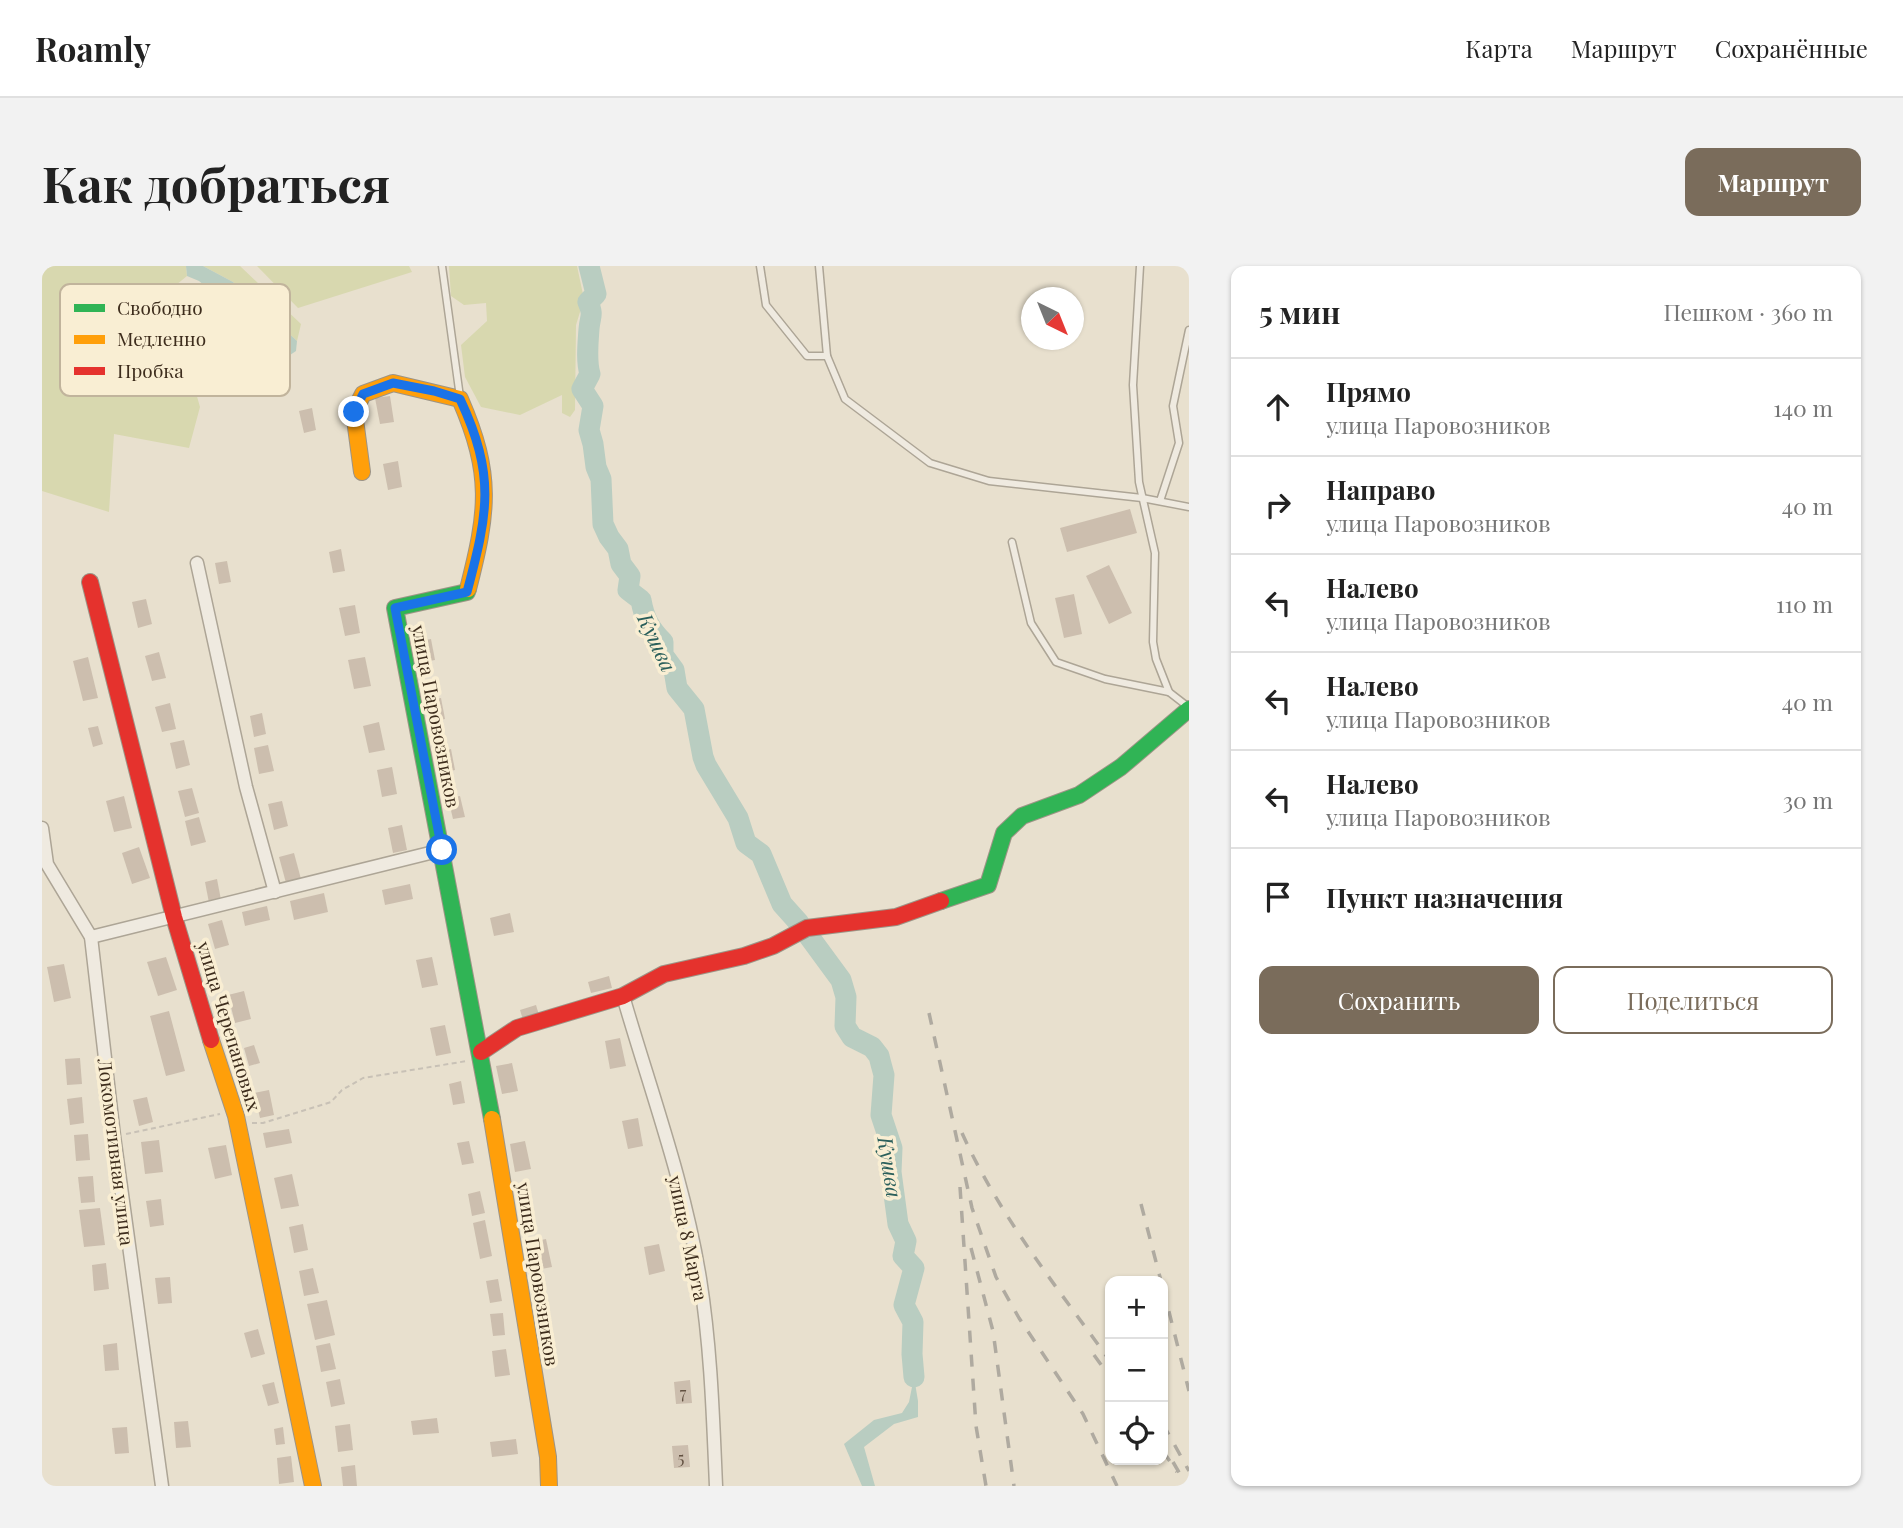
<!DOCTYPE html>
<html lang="ru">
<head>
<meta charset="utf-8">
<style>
	:root { --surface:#fff; --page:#f2f2f2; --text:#222; --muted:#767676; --line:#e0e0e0; --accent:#7a6c5b }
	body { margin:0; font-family:"Playfair Display",serif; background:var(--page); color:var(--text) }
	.controls { position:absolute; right:21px; bottom:21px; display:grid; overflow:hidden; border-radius:14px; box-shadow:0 2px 5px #0004 }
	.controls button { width:63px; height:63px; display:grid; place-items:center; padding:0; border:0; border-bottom:2px solid var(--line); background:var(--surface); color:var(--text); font:35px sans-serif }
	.compass { position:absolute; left:979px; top:21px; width:63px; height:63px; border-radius:50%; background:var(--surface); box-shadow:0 2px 5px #0004; rotate:137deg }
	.stop { position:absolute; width:21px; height:21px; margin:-16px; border:5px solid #1a73e8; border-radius:50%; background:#fff }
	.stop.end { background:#1a73e8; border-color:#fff; box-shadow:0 2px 7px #0008 }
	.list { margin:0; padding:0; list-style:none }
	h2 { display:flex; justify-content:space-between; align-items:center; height:91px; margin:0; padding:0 28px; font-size:30px }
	h2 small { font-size:23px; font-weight:400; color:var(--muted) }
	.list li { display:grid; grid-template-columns:46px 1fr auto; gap:21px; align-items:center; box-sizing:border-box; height:98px; padding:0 28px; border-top:2px solid var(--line) }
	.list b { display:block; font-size:26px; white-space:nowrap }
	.list p { margin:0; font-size:23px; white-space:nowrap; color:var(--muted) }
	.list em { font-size:23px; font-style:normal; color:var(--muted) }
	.actions { display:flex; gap:14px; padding:21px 28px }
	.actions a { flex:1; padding:16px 0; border:2px solid var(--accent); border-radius:14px; text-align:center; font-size:24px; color:var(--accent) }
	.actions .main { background:var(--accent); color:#fff }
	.icon { flex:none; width:38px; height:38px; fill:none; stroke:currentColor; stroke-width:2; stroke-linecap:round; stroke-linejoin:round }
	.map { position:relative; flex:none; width:1147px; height:1220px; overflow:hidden; border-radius:14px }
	header { display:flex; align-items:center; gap:42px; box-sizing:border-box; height:98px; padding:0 35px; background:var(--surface); border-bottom:2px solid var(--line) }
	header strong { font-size:33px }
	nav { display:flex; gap:38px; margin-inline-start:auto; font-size:24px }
	.intro { display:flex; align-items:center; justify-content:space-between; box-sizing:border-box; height:168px; padding:0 42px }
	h1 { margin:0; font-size:49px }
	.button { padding:18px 32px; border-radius:14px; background:var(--accent); color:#fff; font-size:24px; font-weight:700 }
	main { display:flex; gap:42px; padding:0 42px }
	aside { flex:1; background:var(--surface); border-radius:14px; box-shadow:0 2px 5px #0004 }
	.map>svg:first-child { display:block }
	.green { fill:#d8d8af }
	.water { fill:#b9cdc1 }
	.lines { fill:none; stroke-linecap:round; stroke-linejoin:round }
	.river { stroke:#b9cdc1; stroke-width:21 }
	.building { fill:#ccbeae }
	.lane-casing { stroke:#ada596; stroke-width:9 }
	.street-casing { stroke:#ada596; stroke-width:15 }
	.fast-casing { stroke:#9d9486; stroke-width:18 }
	.slow-casing { stroke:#9d9486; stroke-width:18 }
	.jam-casing { stroke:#9d9486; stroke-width:18 }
	.path { stroke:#c8c1b6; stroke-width:2; stroke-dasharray:5 3.5; stroke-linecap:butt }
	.lane { stroke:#efeae0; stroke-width:6 }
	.street { stroke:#efeae0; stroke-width:12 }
	.fast { stroke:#30b455; stroke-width:16 }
	.slow { stroke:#ff9f0a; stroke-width:16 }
	.jam { stroke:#e5322d; stroke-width:16 }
	.rail { stroke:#afaaa0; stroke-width:3.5; stroke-dasharray:12 12; stroke-linecap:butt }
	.route { stroke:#1a73e8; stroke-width:9 }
	.labels { text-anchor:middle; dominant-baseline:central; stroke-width:7; stroke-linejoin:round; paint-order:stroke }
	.number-label { font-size:16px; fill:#625141 }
	.street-label { font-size:19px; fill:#3e2d1d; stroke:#f9eed3 }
	.water-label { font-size:21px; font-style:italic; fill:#2a5f5b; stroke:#f9eed3 }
	.key { fill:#f9eed3; stroke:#c1b49c; stroke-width:2 }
	.key-label { font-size:19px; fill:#3e2d1d }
</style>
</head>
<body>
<header>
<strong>Roamly</strong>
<nav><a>Карта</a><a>Маршрут</a><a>Сохранённые</a></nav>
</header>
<div class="intro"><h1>Как добраться</h1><a class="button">Маршрут</a></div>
<main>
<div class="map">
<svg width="1147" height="1220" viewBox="0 0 1147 1220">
	<rect width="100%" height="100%" fill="#e8e0ce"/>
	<g class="green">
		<path d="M0 0H144L145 10 134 19 160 44 168 70 144 92 158 141 147 182 72 168 67 246 0 225Z"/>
		<path d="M161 0H198L259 58 255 75 191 16Z"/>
		<path d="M215 0H367L370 6 256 42Z"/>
		<path d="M407 0H535L542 33 534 59 533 144 528 151 520 147V129L478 149 439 141 423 111 419 79 445 55 444 37 422 39 409 30Z"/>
	</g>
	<g class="water">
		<path d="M144 0H161L191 16 255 75 254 85 245 91 216 76 198 49 157 15 145 10Z"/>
		<path d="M872 1111 876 1135V1151L852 1158 822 1181 833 1220H820L802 1178 832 1154 860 1147 867 1136Z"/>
	</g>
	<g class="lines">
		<g class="river">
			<path d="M547 0 554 28 546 36C552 50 548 50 547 63 546 77 544 95 548 108L540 123 551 140 547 164 551 178 554 201 559 213 561 258 567 271 576 283 579 298 588 310 586 324 599 334C602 352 608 363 621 376V389L632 404 635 422 652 443 661 491 664 499 696 552 704 577 719 588 740 638 757 657"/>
			<path d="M766 669 799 714 804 731 803 760 810 771 830 781 837 790 839 798 842 809 839 849 850 882 849 906 856 958 864 975 861 990 872 1002 862 1039 871 1056 870 1088 872 1111"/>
		</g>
	</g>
	<g class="building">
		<path d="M348 130 352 156 338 158 333 132Z"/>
		<path d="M270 142 274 164 262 167 257 145Z"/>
		<path d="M356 195 360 221 346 224 341 198Z"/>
		<path d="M1088 243 1095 267 1025 286 1018 262Z"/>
		<path d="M299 283 303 305 291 307 287 286Z"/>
		<path d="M185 295 189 316 177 318 173 297Z"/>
		<path d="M1067 299 1090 347 1067 358 1044 310Z"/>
		<path d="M1032 328 1040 368 1022 372 1013 332Z"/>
		<path d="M104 333 110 358 96 362 90 336Z"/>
		<path d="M313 339 318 367 303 370 297 342Z"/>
		<path d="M389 373 393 394 382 396 377 375Z"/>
		<path d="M117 386 124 412 110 415 103 390Z"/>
		<path d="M46 391 56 432 41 435 31 395Z"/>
		<path d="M323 391 329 420 312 423 306 394Z"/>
		<path d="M399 432 403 453 391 456 387 434Z"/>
		<path d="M128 437 134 463 120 466 113 441Z"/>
		<path d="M220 447 224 468 212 471 208 450Z"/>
		<path d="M337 456 343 484 327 487 321 460Z"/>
		<path d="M56 460 61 478 51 481 46 462Z"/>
		<path d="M142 474 148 499 134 503 128 477Z"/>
		<path d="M226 479 232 505 217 508 212 482Z"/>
		<path d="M409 483 413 504 401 507 397 486Z"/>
		<path d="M350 501 355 528 340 531 335 504Z"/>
		<path d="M150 522 157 547 143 551 136 525Z"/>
		<path d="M82 530 90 562 72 566 64 535Z"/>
		<path d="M418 530 423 551 411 553 406 532Z"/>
		<path d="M240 535 246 560 232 564 226 538Z"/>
		<path d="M157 551 164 576 149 580 143 555Z"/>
		<path d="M360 559 365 584 351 587 346 562Z"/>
		<path d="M97 581 108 612 90 618 80 587Z"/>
		<path d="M252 587 259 613 244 617 237 591Z"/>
		<path d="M175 613 179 634 167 637 163 616Z"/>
		<path d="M368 618 371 633 343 639 340 624Z"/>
		<path d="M282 627 286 646 252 654 248 635Z"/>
		<path d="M225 640 228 654 203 660 200 646Z"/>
		<path d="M468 647 472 666 452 670 448 652Z"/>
		<path d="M180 654 187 679 173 683 166 658Z"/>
		<path d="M124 691 135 724 116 730 105 696Z"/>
		<path d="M390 691 396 719 380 722 374 694Z"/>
		<path d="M22 698 29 732 12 736 5 701Z"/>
		<path d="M567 710 570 722 549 727 546 716Z"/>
		<path d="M202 725 209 753 193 757 186 729Z"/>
		<path d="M494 739 497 749 481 754 478 744Z"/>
		<path d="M127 745 143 805 124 810 108 750Z"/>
		<path d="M403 759 409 787 394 790 388 762Z"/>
		<path d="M578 772 584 800 568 803 563 775Z"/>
		<path d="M212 779 218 797 207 800 202 782Z"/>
		<path d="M38 792 40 818 25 819 23 793Z"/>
		<path d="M470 797 476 825 460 828 454 800Z"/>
		<path d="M419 815 423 837 411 839 407 818Z"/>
		<path d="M227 824 232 849 218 852 212 827Z"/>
		<path d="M40 831 42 857 28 859 25 833Z"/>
		<path d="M105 831 111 856 97 860 91 834Z"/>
		<path d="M596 852 601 880 586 883 580 855Z"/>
		<path d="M247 863 250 877 224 882 221 867Z"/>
		<path d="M46 868 48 894 34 895 32 869Z"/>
		<path d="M117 874 121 906 103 908 99 876Z"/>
		<path d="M427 875 432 897 420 899 415 877Z"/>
		<path d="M483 875 489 903 473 906 468 878Z"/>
		<path d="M184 879 190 909 173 913 166 882Z"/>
		<path d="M250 908 257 940 239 943 232 912Z"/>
		<path d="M51 910 53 936 39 937 36 911Z"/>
		<path d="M438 925 443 947 430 950 426 928Z"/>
		<path d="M119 933 122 959 108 961 104 935Z"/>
		<path d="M58 942 63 979 42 981 37 944Z"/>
		<path d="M443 954 450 990 438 993 431 957Z"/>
		<path d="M261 958 266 984 252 987 247 961Z"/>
		<path d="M504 973 510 1001 494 1004 489 976Z"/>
		<path d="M617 978 623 1005 607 1009 602 981Z"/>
		<path d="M64 997 67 1023 52 1025 50 999Z"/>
		<path d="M271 1002 277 1027 262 1030 257 1005Z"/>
		<path d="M128 1011 130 1037 116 1038 113 1012Z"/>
		<path d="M456 1013 460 1035 448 1037 444 1015Z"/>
		<path d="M285 1034 293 1069 273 1074 265 1038Z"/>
		<path d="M461 1047 463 1069 451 1070 448 1048Z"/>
		<path d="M216 1063 223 1088 209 1092 202 1067Z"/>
		<path d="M75 1077 77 1104 63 1105 61 1079Z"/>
		<path d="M288 1077 294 1103 279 1106 274 1080Z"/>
		<path d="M464 1083 468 1109 453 1111 450 1085Z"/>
		<path d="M298 1113 303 1138 289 1141 284 1116Z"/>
		<path d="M648 1114 650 1137 634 1138 632 1116Z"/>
		<path d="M232 1116 237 1137 226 1140 220 1119Z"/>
		<path d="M395 1152 397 1167 371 1169 369 1155Z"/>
		<path d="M146 1155 149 1181 134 1182 132 1156Z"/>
		<path d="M308 1158 311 1184 296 1186 293 1160Z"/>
		<path d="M85 1161 87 1187 73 1188 70 1162Z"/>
		<path d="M241 1161 243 1178 234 1179 232 1163Z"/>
		<path d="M474 1173 476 1188 450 1191 448 1176Z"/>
		<path d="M646 1179 648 1201 632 1202 630 1180Z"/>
		<path d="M249 1190 252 1216 237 1218 235 1192Z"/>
		<path d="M313 1199 315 1220H301L299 1201Z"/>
	</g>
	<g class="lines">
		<defs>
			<g id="lane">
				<path d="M400 0 418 131"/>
				<path d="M718 0 724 39 765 90H785"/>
				<path d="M777 0 785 90 803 133 888 197 947 215 1100 232 1147 241"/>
				<path d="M1098 0 1091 119 1097 216 1113 287 1111 376 1114 393 1127 426 1145 440"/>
				<path d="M1118 235 1137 177 1131 140 1147 64"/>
				<path d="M970 276 989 357 1014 396 1063 413 1127 426"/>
			</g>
			<g id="street">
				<path d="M155 297 204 521 233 626"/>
				<path d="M0 562 5 598 49 671 72 870 120 1220"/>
				<path d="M49 671 400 584"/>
				<path d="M581 730C608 823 643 918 658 1013 669 1082 671 1151 674 1220"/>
			</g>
			<g id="fast">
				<path d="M426 323 425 326 353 342 450 853"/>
				<path d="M899 635 946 619 962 567 980 550 1037 529 1079 501 1147 443"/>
			</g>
			<g id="slow">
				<path d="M320 206 312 146 321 128 351 117 418 133C451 209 446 245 426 323"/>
				<path d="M169 774 194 850 271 1220"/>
				<path d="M450 853 506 1191 507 1220"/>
			</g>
			<g id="jam">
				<path d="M48 316 132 651 169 774"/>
				<path d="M439 786 475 762 581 730 622 708 702 690 731 680 765 662 854 651 899 635"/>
			</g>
		</defs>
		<use href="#lane" class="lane-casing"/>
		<use href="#street" class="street-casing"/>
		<use href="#fast" class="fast-casing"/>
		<use href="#slow" class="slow-casing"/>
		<use href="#jam" class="jam-casing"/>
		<g class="path">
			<path d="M210 857H221L289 836 300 824 321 812 425 795"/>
			<path d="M84 868 178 848"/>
		</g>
		<use href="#lane" class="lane"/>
		<use href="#street" class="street"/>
		<use href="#fast" class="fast"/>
		<use href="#slow" class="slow"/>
		<use href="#jam" class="jam"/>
		<g class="rail">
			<path d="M887 747 930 942 954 1011 977 1052 1041 1148 1075 1220"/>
			<path d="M920 867C958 951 1015 1021 1068 1095"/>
			<path d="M918 921 934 1160 944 1220"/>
			<path d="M1099 938 1119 1015"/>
			<path d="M929 982 951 1065 972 1220"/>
			<path d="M1121 1022 1147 1125"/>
			<path d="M1052 1089 1068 1111"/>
			<path d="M1121 1158 1147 1205"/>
			<path d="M1121 1185 1135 1206"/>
			<path d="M1131 1196 1145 1220"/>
		</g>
	</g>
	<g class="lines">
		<path class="route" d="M312 146 321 128 351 117 392 125 418 133C454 210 446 247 425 326L353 342 400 584"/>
	</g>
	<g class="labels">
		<g class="number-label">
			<text x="641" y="1126">7</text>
			<text x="639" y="1191">5</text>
		</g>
		<g class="street-label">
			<text transform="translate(395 450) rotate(79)">улица Паровозников</text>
			<text transform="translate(188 760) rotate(73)">улица Черепановых</text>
			<text transform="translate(75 886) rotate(83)">Локомотивная улица</text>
			<text transform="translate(647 972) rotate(78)">улица 8 Марта</text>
			<text transform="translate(497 1008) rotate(81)">улица Паровозников</text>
		</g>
		<g class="water-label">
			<text transform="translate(616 376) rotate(65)">Кушва</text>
			<text transform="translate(849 901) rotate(81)">Кушва</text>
		</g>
	</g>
	<rect x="18" y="18" width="230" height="112" rx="10" class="key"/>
	<rect x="32" y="38" width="31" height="8" fill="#30b455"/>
	<rect x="32" y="69" width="31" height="9" fill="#ff9f0a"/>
	<rect x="32" y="101" width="31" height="8" fill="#e5322d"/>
	<g class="key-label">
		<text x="75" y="49">Свободно</text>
		<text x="75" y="80">Медленно</text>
		<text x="75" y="112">Пробка</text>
	</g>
</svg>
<div class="controls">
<button>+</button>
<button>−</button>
<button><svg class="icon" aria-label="locate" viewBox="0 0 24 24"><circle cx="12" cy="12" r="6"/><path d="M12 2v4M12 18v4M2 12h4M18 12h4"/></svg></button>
</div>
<svg class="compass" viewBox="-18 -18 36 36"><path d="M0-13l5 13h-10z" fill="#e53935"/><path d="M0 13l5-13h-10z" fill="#767676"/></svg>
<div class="stop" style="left:400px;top:584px"></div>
<div class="stop end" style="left:312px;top:146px"></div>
</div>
<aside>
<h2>5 мин<small>Пешком · 360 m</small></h2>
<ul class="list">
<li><svg class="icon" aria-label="ahead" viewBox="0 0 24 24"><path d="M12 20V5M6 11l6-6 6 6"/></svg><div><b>Прямо</b><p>улица Паровозников</p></div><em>140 m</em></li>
<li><svg class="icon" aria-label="right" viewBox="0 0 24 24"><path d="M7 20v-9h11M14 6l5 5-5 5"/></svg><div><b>Направо</b><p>улица Паровозников</p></div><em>40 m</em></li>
<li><svg class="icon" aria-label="left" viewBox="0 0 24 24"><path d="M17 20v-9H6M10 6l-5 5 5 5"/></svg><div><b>Налево</b><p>улица Паровозников</p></div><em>110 m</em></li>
<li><svg class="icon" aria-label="left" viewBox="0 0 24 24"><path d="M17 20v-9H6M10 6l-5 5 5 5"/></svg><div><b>Налево</b><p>улица Паровозников</p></div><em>40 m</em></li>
<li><svg class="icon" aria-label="left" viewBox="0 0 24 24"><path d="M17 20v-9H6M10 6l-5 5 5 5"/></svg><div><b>Налево</b><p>улица Паровозников</p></div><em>30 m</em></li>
<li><svg class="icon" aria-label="arrive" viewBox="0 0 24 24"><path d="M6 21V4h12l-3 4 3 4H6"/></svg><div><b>Пункт назначения</b></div></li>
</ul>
<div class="actions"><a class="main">Сохранить</a><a>Поделиться</a></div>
</aside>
</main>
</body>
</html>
